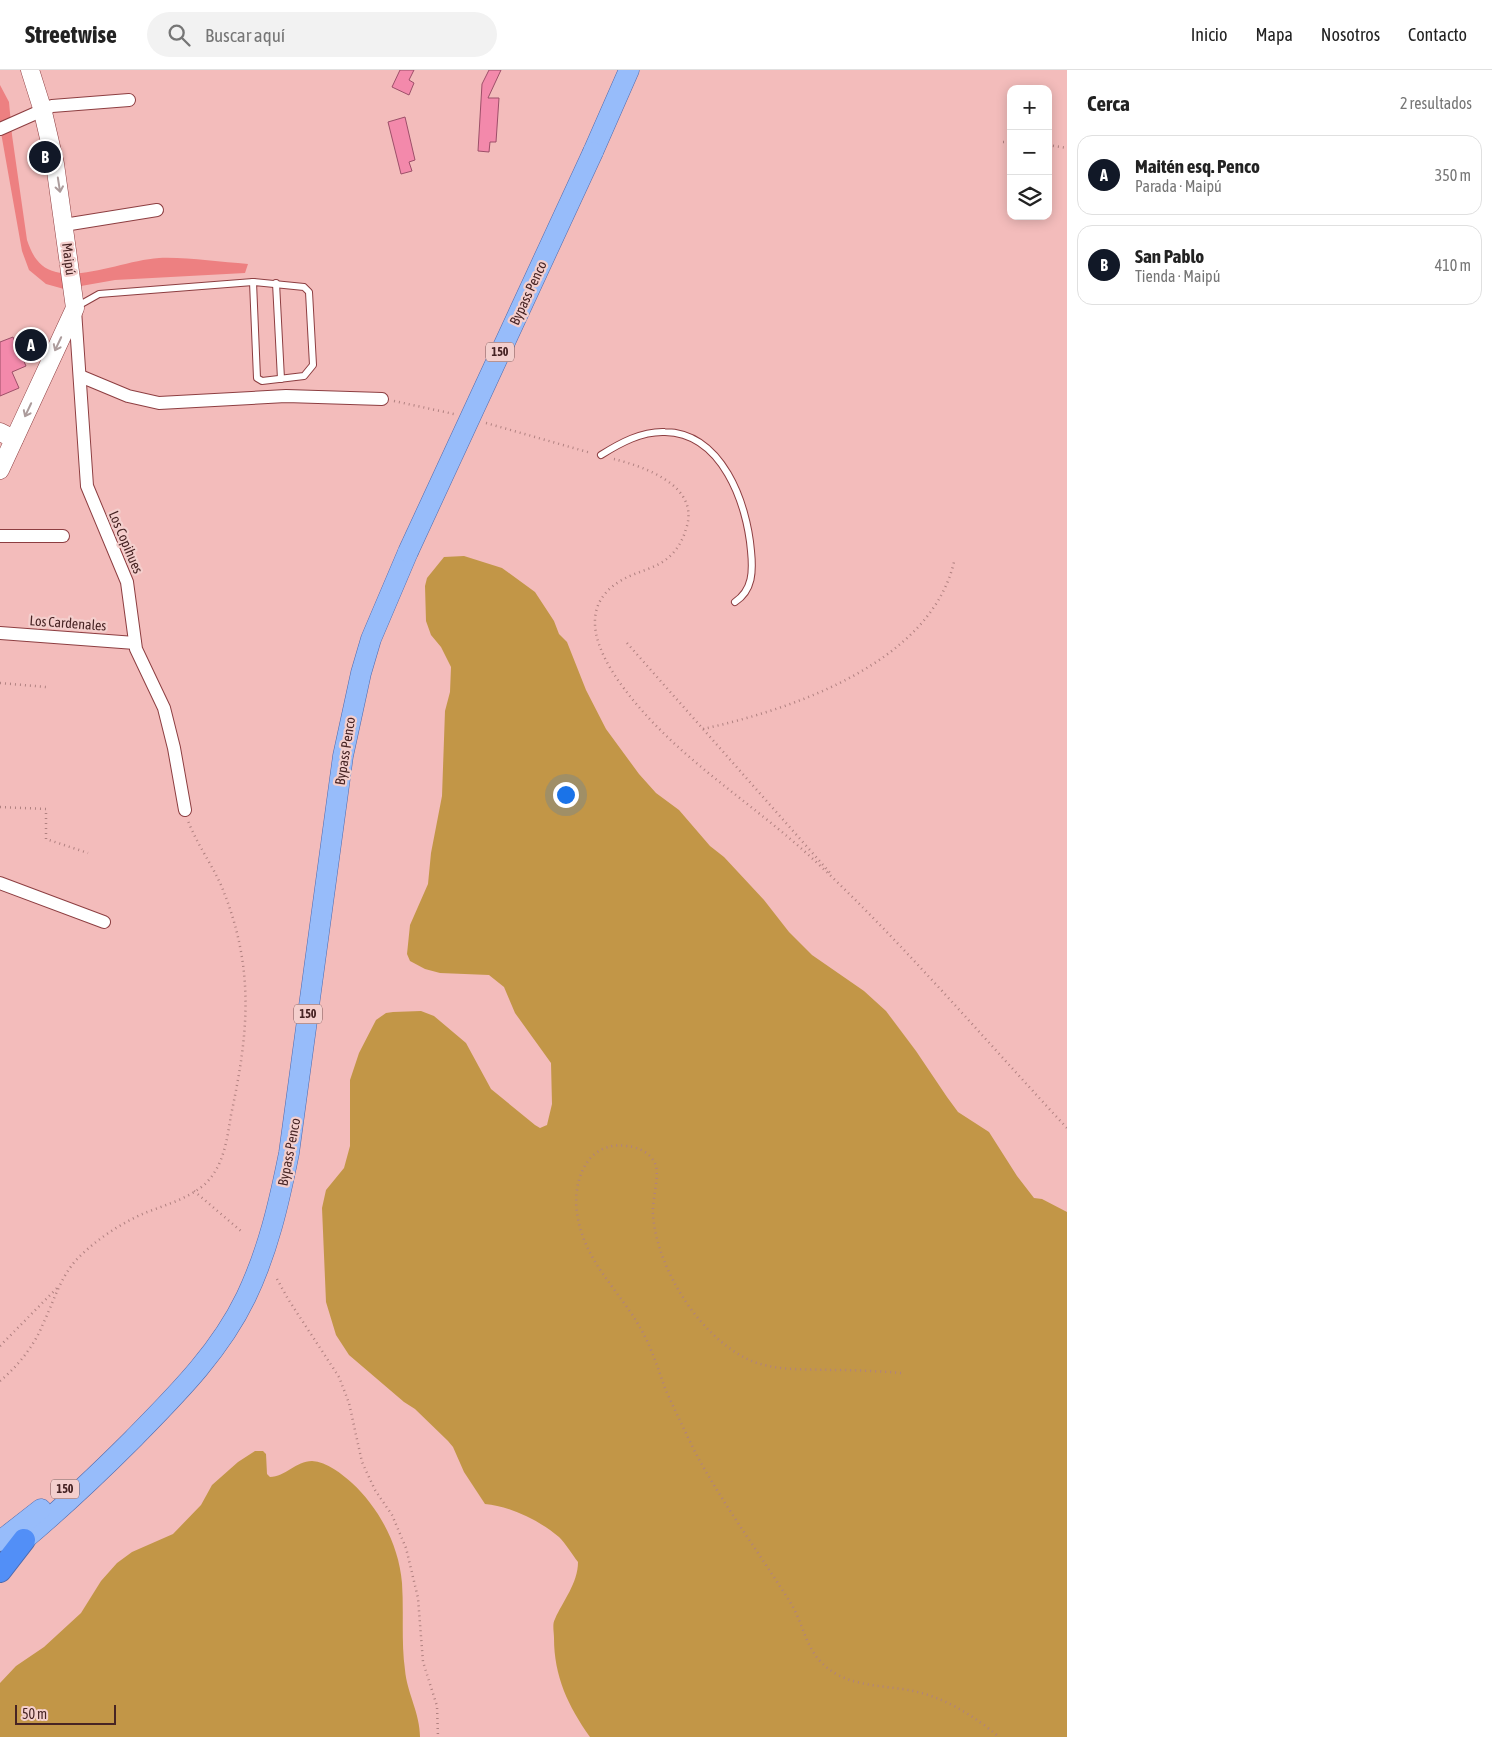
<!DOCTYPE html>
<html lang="es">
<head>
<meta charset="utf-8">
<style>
	:root { --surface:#fff; --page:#f2f2f2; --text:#222; --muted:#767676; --line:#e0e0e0; --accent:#111827 }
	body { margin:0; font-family:"Asap Condensed",sans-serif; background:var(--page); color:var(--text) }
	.controls { position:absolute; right:15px; top:15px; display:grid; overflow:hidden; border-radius:10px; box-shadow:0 2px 12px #0003 }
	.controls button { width:45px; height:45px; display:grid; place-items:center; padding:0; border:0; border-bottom:1px solid var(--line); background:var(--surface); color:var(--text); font:25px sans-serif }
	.scale { position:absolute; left:15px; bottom:12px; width:101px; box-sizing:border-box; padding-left:5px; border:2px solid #472424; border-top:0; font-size:14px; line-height:18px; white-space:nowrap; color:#472424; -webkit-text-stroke:4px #f4cfcd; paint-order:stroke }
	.you { position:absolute; left:565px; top:724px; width:18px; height:18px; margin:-12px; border:4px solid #fff; border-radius:50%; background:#1a73e8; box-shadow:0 0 0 8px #1a73e833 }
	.badge { display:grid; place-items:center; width:32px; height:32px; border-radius:50%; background:var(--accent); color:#fff; font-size:16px; font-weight:700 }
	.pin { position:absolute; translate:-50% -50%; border:2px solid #fff; box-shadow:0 1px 5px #0006 }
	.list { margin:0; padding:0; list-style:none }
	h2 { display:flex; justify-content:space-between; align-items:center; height:65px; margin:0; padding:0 20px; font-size:21px }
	h2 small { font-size:16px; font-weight:400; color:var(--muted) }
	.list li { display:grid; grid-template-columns:32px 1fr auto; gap:15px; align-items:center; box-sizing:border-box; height:80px; margin:0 10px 10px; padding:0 10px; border:1px solid var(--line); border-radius:15px }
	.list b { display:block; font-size:19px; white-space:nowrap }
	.list p { margin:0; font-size:16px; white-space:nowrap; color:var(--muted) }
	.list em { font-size:16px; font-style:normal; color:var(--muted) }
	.icon { flex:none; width:28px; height:28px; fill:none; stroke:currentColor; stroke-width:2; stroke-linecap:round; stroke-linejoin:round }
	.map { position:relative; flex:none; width:1067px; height:1667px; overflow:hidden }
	header { display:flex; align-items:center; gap:30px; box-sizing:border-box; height:70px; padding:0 25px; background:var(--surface); border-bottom:1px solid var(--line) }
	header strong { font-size:24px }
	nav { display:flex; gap:28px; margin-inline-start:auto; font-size:18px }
	.search { width:350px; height:45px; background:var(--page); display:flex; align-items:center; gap:12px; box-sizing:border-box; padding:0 18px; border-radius:28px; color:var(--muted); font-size:19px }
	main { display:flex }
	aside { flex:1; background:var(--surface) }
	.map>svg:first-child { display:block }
	.green { fill:#c29647 }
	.water { fill:#ed8081 }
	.building { fill:#f389ab; stroke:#9d4f69 }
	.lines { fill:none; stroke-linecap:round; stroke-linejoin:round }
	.service-casing { stroke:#8d3e41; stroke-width:8 }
	.minor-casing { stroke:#8d3e41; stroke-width:14 }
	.secondary-casing { stroke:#8d3e41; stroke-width:19 }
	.primary-casing { stroke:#4e6aad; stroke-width:21 }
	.motorway-casing { stroke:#4e6aad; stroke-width:24 }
	.path { stroke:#b08180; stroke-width:2.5; stroke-dasharray:1 4; stroke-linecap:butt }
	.service { stroke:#fff; stroke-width:6 }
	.minor { stroke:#fff; stroke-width:12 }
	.secondary { stroke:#fff; stroke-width:18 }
	.primary { stroke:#97bcfa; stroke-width:20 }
	.motorway { stroke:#528ff7; stroke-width:22 }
	.primary-bridge-casing { stroke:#4e6aad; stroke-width:21; stroke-linecap:butt }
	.primary-bridge { stroke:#97bcfa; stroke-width:20 }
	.oneway { stroke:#ac9c9c }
	.labels { text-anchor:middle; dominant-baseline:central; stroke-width:4.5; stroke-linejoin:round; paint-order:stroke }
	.shield { fill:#f4cfcd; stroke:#7b5757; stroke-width:1 }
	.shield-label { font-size:12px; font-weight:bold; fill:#472424 }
	.street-label { font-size:14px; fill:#472424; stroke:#f4cfcd }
</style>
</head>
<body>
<header>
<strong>Streetwise</strong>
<div class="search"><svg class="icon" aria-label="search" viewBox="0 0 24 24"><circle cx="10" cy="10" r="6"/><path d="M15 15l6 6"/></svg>Buscar aquí</div>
<nav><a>Inicio</a><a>Mapa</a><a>Nosotros</a><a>Contacto</a></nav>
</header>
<main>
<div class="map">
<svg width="1067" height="1667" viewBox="0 0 1067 1667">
	<rect width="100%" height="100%" fill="#f3bcbb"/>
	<g class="green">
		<path d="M464 486 502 498 535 522 554 551 559 564 567 572 586 620 606 659 639 704 656 723 679 740 710 776 724 787 764 830 789 862 812 885 864 921 886 941 916 981 947 1027 958 1042 989 1062 1017 1106 1034 1128 1042 1129 1067 1142V1667H590C568 1636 554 1606 554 1568 554 1562 552 1554 555 1549 563 1531 578 1513 578 1492 572 1484 566 1474 559 1467 540 1451 510 1436 485 1434L464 1402 453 1377 448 1371 415 1339 404 1332 349 1285 336 1265 326 1232 322 1138 326 1120 344 1098 350 1076V1010L359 983 376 950 386 943 393 942 421 941 434 946 466 973 491 1019 535 1055 540 1058 547 1055 552 1034 551 993 515 943 504 917 489 905 440 903 425 899 410 891 407 884 410 855 428 814 431 783 442 726 445 641 450 622 451 597 441 577 431 565 426 551 425 516 427 508 444 487Z"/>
		<path d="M255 1381H263L266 1384 267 1404 270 1407C285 1407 296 1391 312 1391 327 1392 342 1404 352 1413 379 1438 399 1475 402 1513 404 1542 401 1571 405 1600 407 1623 420 1643 420 1667H0V1613L16 1596 44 1577 81 1543 101 1511 117 1493 132 1482 173 1464 201 1435 212 1415 238 1392Z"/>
	</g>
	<path class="water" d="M0 15 9 32 12 65 27 170C32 185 39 198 56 202 86 209 127 190 159 188 188 187 219 192 248 194L245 203 115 210 64 219 46 214 29 200 22 181 0 57Z"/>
	<g class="building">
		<path d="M400 0H414L409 10 414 13 409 25 392 17Z"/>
		<path d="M489 0H501L488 28H499L496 72H490L489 82 478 81 482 14Z"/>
		<path d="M405 47 415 90 409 92 412 101 401 104 388 52Z"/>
		<path d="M13 267 26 296 12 302 19 318 0 326V272Z"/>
	</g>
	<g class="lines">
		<defs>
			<g id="service">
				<path d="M253 212 304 217 309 222 313 295 304 306 262 311 257 308Z"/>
				<path d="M276 213 281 309"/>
				<path d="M76 237 99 224 253 212"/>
				<path d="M601 385C620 373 642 361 665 362 722 363 747 433 751 481 753 501 753 520 735 532"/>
			</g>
			<g id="minor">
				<path d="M0 59 52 36 129 30"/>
				<path d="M64 155 157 140"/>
				<path d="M75 240 87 416 127 512 136 579 164 638 174 678 185 740"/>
				<path d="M80 306 128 326 159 333 286 326 382 329"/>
				<path d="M0 466H63"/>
				<path d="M0 563 135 573"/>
				<path d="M0 813 104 852"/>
			</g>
			<g id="secondary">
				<path d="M0 362 14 369"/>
				<path d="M0 400 75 238 55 94 42 38 30 0"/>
			</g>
			<g id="primary">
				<path d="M593 82 629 0"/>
				<path d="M24 1470C62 1438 98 1404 133 1369 175 1326 219 1283 246 1227 268 1181 279 1133 289 1083L343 686 361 603 371 569 408 482"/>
				<path d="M0 1471 41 1439"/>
			</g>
			<path id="motorway" d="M0 1501 24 1470"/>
		</defs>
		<use href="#service" class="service-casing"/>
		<use href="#minor" class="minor-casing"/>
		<use href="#secondary" class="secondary-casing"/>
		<use href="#primary" class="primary-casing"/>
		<use href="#motorway" class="motorway-casing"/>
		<g class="path">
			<path d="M1003 72H1011"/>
			<path d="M1048 75 1067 78"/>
			<path d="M394 331 454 344"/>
			<path d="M486 353 591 383"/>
			<path d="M614 389C645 397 701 416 686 459 683 470 677 480 669 487 656 499 637 501 622 510 571 539 603 592 629 625 681 691 753 733 814 790 904 874 983 968 1067 1058"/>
			<path d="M627 573 832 805"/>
			<path d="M0 613 46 617"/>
			<path d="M703 659C793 639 930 593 954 492"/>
			<path d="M0 737 46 739V769L88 783"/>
			<path d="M194 1121 241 1161"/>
			<path d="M277 1209 288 1229 339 1307 349 1333 362 1392 375 1420 392 1445 406 1478 418 1528 423 1592 437 1636 438 1667"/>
			<path d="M0 1276 58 1217"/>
			<path d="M901 1303C879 1301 856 1300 833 1300 807 1299 779 1301 754 1292 702 1271 657 1200 653 1145 652 1130 659 1109 656 1096 652 1083 638 1077 627 1076 584 1070 571 1116 578 1149 587 1195 621 1222 642 1261 652 1279 658 1299 665 1318 674 1339 684 1359 694 1380 722 1433 758 1481 790 1532 802 1550 805 1576 821 1592 848 1621 890 1613 925 1624 952 1632 978 1649 999 1667"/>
			<path d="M0 1311C18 1296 34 1276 43 1254 54 1231 60 1207 78 1188 96 1170 117 1156 140 1145 161 1136 187 1130 205 1114 224 1096 227 1069 231 1045 249 961 255 897 221 815 211 793 197 774 188 751"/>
		</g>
		<use href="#service" class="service"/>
		<use href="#minor" class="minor"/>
		<use href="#secondary" class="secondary"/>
		<use href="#primary" class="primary"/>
		<use href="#motorway" class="motorway"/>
		<defs>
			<path id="primary-bridge" d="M408 482 593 82"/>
		</defs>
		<use href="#primary-bridge" class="primary-bridge-casing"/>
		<use href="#primary-bridge" class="primary-bridge"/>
	</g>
	<defs><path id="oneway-shaft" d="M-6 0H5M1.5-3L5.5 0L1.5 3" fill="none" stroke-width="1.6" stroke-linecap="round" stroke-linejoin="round" transform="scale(1.25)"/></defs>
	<g class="oneway">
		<use href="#oneway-shaft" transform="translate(59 115) rotate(81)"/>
		<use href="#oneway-shaft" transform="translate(58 274) rotate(115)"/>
		<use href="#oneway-shaft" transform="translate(28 340) rotate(115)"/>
	</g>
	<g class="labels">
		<g class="shield">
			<rect x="486" y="272.5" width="28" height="19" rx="4"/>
			<rect x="294" y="934.5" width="28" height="19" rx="4"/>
			<rect x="51" y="1409.5" width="28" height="19" rx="4"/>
		</g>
		<g class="shield-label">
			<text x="500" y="282">150</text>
			<text x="308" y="944">150</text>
			<text x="65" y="1419">150</text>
		</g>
		<g class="street-label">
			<text transform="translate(69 189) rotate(83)">Maipú</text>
			<text transform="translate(528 223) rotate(-65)">Bypass Penco</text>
			<text transform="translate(126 472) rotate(67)">Los Copihues</text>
			<text transform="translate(68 553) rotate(4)">Los Cardenales</text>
			<text transform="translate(345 681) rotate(-81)">Bypass Penco</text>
			<text transform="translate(289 1082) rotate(-79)">Bypass Penco</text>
		</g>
	</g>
</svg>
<div class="controls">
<button>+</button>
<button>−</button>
<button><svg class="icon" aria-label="layers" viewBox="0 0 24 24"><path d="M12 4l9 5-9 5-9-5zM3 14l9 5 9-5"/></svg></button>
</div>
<div class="scale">50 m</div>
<div class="you"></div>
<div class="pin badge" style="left:31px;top:275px">A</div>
<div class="pin badge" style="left:45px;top:87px">B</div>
</div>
<aside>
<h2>Cerca<small>2 resultados</small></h2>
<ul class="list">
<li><span class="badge">A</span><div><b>Maitén esq. Penco</b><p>Parada · Maipú</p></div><em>350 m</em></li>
<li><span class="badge">B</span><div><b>San Pablo</b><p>Tienda · Maipú</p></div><em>410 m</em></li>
</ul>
</aside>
</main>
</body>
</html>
